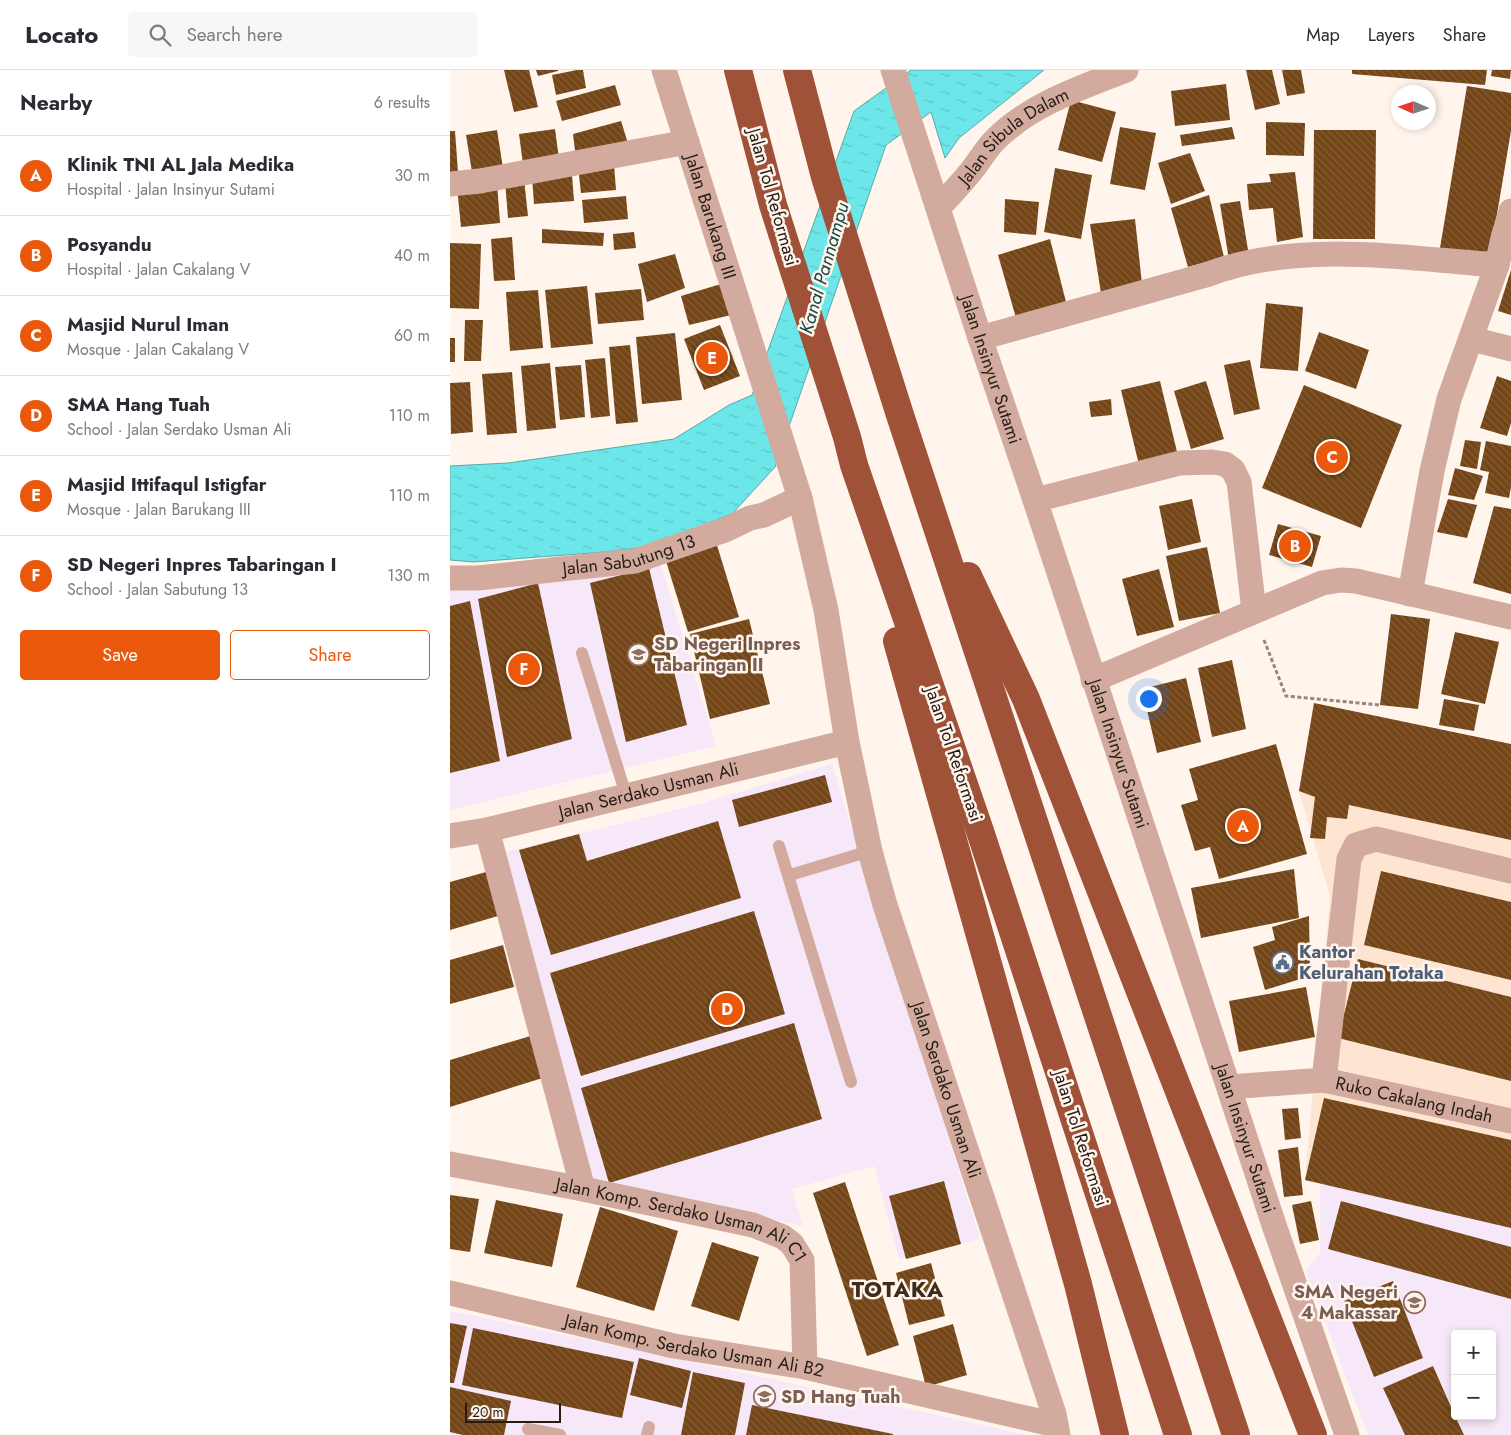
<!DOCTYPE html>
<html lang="en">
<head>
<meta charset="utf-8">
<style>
	:root { --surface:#fff; --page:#f7f7f7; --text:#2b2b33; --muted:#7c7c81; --line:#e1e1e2; --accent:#ea580c }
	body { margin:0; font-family:Jost,sans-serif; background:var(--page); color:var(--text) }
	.controls { position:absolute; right:15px; bottom:15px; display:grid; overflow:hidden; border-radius:5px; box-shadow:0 2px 8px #0003 }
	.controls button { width:45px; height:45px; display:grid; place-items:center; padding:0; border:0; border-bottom:1px solid var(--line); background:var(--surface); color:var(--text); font:25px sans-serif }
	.compass { position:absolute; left:941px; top:15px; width:45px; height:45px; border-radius:50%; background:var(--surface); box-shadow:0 2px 8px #0003; rotate:273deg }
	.scale { position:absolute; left:15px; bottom:12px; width:96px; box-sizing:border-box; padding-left:5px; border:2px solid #261d16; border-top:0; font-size:14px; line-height:18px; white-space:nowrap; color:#261d16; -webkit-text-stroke:4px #fff5ed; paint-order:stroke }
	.you { position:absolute; left:698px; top:628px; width:18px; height:18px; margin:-12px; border:4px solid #fff; border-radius:50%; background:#1a73e8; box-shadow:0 0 0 8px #1a73e833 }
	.badge { display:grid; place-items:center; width:32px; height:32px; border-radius:50%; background:var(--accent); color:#fff; font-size:16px; font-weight:700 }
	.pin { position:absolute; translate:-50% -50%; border:2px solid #fff; box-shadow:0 1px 5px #0006 }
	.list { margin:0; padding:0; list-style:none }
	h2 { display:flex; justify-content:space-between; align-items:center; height:65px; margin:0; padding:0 20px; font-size:21px }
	h2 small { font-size:16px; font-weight:400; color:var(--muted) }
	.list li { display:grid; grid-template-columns:32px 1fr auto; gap:15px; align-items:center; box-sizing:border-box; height:80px; padding:0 20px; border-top:1px solid var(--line) }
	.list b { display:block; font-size:19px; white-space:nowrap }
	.list p { margin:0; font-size:16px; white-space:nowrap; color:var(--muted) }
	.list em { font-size:16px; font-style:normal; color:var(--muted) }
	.actions { display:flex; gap:10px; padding:15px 20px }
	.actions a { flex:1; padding:11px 0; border:1px solid var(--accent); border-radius:5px; text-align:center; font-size:18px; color:var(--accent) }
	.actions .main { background:var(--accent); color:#fff }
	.icon { flex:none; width:28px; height:28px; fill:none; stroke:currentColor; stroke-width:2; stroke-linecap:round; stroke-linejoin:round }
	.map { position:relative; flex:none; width:1061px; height:1365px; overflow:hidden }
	header { display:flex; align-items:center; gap:30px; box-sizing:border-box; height:70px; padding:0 25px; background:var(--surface); border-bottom:1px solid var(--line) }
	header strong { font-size:24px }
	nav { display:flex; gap:28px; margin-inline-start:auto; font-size:18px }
	.search { width:350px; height:45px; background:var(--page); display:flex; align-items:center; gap:12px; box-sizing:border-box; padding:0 18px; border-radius:5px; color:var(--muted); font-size:19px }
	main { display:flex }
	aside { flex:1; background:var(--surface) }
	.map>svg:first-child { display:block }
	.built { fill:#fee5d1 }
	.education { fill:#f6e7f9; fill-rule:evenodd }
	.water { fill:url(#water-ripples); stroke:#57aaa9 }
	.building { fill:url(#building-back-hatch) }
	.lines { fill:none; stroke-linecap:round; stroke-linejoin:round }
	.path { stroke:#90877f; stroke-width:3; stroke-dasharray:4 2.5; stroke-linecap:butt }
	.service { stroke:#d2ab9e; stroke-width:12 }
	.minor { stroke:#d2ab9e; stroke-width:25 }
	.motorway { stroke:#9f5238; stroke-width:28 }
	.labels { text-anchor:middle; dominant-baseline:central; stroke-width:5; stroke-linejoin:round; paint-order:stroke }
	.street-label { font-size:18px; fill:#261d16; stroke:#fff5ed }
	.education-label { font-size:18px; font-weight:bold; fill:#785e54; stroke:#fff5ed; text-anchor:start }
	.service-label { font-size:18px; font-weight:bold; fill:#4e5e75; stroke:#fff5ed; text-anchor:start }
	.water-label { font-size:19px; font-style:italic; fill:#134a4b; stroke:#fff5ed }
	.district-label { font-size:22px; font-weight:bold; letter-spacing:1px; fill:#3e2b1b; stroke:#fff5ed }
</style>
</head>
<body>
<header>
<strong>Locato</strong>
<div class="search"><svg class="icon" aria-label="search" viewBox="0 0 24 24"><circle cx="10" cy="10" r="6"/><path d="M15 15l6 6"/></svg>Search here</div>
<nav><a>Map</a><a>Layers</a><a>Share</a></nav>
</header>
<main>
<aside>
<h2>Nearby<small>6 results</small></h2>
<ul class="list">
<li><span class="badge">A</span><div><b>Klinik TNI AL Jala Medika</b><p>Hospital · Jalan Insinyur Sutami</p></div><em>30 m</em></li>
<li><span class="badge">B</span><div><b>Posyandu</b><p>Hospital · Jalan Cakalang V</p></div><em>40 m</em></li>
<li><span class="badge">C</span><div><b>Masjid Nurul Iman</b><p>Mosque · Jalan Cakalang V</p></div><em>60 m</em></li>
<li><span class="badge">D</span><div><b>SMA Hang Tuah</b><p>School · Jalan Serdako Usman Ali</p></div><em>110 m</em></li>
<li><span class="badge">E</span><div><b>Masjid Ittifaqul Istigfar</b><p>Mosque · Jalan Barukang III</p></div><em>110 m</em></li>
<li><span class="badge">F</span><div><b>SD Negeri Inpres Tabaringan I</b><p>School · Jalan Sabutung 13</p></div><em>130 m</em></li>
</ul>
<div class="actions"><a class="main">Save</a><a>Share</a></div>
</aside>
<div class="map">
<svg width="1061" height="1365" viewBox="0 0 1061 1365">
	<defs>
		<pattern id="water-ripples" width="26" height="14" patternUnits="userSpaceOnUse" patternTransform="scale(1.25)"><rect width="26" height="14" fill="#6ce6e8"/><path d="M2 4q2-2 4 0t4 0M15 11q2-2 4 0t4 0" fill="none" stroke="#5dc5c6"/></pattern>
		<pattern id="building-back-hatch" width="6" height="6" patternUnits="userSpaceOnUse" patternTransform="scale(1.25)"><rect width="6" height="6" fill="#744517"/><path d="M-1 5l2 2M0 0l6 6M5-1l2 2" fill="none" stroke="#835d37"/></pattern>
	</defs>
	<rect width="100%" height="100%" fill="#fff5ed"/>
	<path class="built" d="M864 633 1061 680V1159L855 1110 880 826 849 721Z"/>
	<g class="education">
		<path d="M210 491 266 676 0 740V515Z"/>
		<path d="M382 694 530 1169 449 1189 424 1096 342 1119 353 1156 139 1110 55 782 253 733Z"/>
		<path d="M870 1113 1061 1158V1365H918L856 1201 870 1183ZM1005 1264H1042V1346H1005Z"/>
		<path d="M0 1241 234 1290 577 1365H0Z"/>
	</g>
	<path class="water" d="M461 0H594L509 68 495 88 481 42 436 75 325 397 283 443 204 476 155 482 23 492 0 490V396L58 393 224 369 279 335 302 325 404 41Z"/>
	<g class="building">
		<path d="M54 0H79L88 37 64 42Z"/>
		<path d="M86 0H108V1L88 6Z"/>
		<path d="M127 0H133L136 18 106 25 102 5Z"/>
		<path d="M796 0H822L830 34 805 40Z"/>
		<path d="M832 0H851L855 23 837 26Z"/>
		<path d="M902 0H1037L1035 15 902 4Z"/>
		<path d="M1042 0H1061L1060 9 1041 6Z"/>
		<path d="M776 14 780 50 725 56 721 21Z"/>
		<path d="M165 15 171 35 112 51 106 31Z"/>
		<path d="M1017 16 1061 23V61L1040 186 990 178Z"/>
		<path d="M621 30 666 42 652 92 608 80Z"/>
		<path d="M171 51 180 80 126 89 123 64Z"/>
		<path d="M816 52 855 53 854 86 816 85Z"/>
		<path d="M670 57 706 63 695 120 660 114Z"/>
		<path d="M782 57 785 69 732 76 730 65Z"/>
		<path d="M105 59 109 89 73 94 69 64Z"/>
		<path d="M47 60 53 98 22 102 16 65Z"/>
		<path d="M864 60H926L925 169H863Z"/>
		<path d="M0 61H5L8 102 0 103Z"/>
		<path d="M740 83 755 121 721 134 708 93Z"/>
		<path d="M164 94 166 120 131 123 128 97Z"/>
		<path d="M605 98 642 105 631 169 594 162Z"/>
		<path d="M845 102 853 167 827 172 823 138 799 140 797 114 821 112 819 104Z"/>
		<path d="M122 105 124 131 84 134 82 107Z"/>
		<path d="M74 109 78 146 58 148 55 111Z"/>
		<path d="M47 113 50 153 11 157 7 117Z"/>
		<path d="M759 125 774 187 738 197 721 138Z"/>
		<path d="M176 126 178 149 134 153 132 130Z"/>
		<path d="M555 129 589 132 586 165 554 162Z"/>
		<path d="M790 131 799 186 779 190 770 134Z"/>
		<path d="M685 149 692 214 651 223 640 154Z"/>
		<path d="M92 159 154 163 153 176 92 173Z"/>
		<path d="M184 162 186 178 164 180 163 164Z"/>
		<path d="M62 167 65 210 44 211 41 169Z"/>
		<path d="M600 169 616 232 566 248 548 185Z"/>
		<path d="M0 173 31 174 29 239 0 238Z"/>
		<path d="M225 184 235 218 197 232 188 194Z"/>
		<path d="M1061 200V245L1048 241Z"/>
		<path d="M271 214 281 245 239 255 231 226Z"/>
		<path d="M137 216 143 274 101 278 95 220Z"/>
		<path d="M191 219 194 250 148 254 145 223Z"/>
		<path d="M88 220 93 278 60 281 56 222Z"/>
		<path d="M816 233 853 237 848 301 810 298Z"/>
		<path d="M15 250H33L31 291H14Z"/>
		<path d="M270 255 290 306 254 320 234 269Z"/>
		<path d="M869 262 919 280 906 319 855 301Z"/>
		<path d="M225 263 232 330 192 334 186 267Z"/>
		<rect x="0" y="268" width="5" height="24"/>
		<path d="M180 275 188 352 166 354 159 277Z"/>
		<path d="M155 288 160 346 141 348 135 290Z"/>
		<path d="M800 290 810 339 784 345 774 295Z"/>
		<path d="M100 293 106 358 77 361 71 296Z"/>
		<path d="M131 295 135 347 110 350 105 297Z"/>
		<path d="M62 302 67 363 37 365 32 304Z"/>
		<path d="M1047 306 1061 311V353L1057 366 1030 358Z"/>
		<path d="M710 311 728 386 689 395 671 320Z"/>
		<path d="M756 311 774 369 741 379 724 321Z"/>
		<path d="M20 312 23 362 1 364 0 313Z"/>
		<path d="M854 315 952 355 911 458 812 418Z"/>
		<path d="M661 329 662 345 641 347 639 332Z"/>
		<path d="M1015 370 1031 372 1027 399 1010 396Z"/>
		<path d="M1036 371 1061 376V417L1059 428 1035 423 1039 402 1030 400Z"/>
		<path d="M1005 398 1033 406 1024 430 998 425Z"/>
		<path d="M742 429 751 472 718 480 709 436Z"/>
		<path d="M998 429 1027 435 1017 468 987 462Z"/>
		<path d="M1044 436 1061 439V524L1023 513Z"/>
		<path d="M828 454 871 466 862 497 819 485Z"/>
		<path d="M266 472 289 547 238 562 215 488Z"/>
		<path d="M757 477 770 543 729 551 716 486Z"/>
		<path d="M199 498 237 655 176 672 140 513Z"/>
		<path d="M709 499 724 557 687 566 672 509Z"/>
		<path d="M88 513 122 669 57 687 28 529Z"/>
		<path d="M20 531 50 691 0 703V536Z"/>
		<path d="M941 544 980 549 968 639 930 635Z"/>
		<path d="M299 549 320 634 260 649 240 564Z"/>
		<path d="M1005 562 1049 572 1035 634 991 624Z"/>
		<path d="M782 590 796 659 762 667 748 598Z"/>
		<path d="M736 608 751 672 707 683 692 619Z"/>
		<path d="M994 629 1029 635 1024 661 989 655Z"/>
		<path d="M864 633 1061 674V770L899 735 897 749 877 747 875 769 860 768 865 727 849 721Z"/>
		<path d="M826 674 857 784 769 809 760 777 745 781 731 735 748 730 739 699Z"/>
		<path d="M375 705 382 732 289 757 282 730Z"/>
		<path d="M268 751 291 828 101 885 69 780 129 764 137 791Z"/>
		<path d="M844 799 849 848 751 868 741 818Z"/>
		<path d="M931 801 1061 832V910L914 875Z"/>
		<path d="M36 802 48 846 0 860V812Z"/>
		<path d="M304 841 335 944 131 1006 100 903Z"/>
		<path d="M859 846 860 906 815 920 803 877 825 870 822 857Z"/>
		<path d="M53 875 64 917 0 934V890Z"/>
		<path d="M908 889 1061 927V1011L888 968Z"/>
		<path d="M856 917 865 967 789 982 779 931Z"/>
		<path d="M344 953 372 1049 159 1113 131 1018Z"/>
		<path d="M87 964 99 1006 0 1037V990Z"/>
		<path d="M874 1028 1061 1070V1158L855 1110Z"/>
		<path d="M848 1038 851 1068 835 1070 832 1039Z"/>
		<path d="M848 1077 853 1125 834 1127 828 1080Z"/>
		<path d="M494 1111 511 1174 456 1189 439 1126Z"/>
		<path d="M395 1112 449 1275 417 1286 363 1123Z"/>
		<path d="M0 1125 29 1129 20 1182 0 1179Z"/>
		<path d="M46 1130 113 1144 102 1197 34 1183Z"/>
		<path d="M861 1131 869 1170 850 1174 842 1135Z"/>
		<path d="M891 1131 1061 1177V1229L878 1179Z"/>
		<path d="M150 1137 228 1161 204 1241 126 1217Z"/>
		<path d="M262 1172 309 1187 289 1251 241 1236Z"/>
		<path d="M481 1193 495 1246 459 1255 446 1203Z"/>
		<path d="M943 1211 973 1288 924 1307 894 1231Z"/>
		<path d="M0 1253 17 1256 4 1313H0Z"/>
		<path d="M503 1254 517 1305 476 1317 463 1266Z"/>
		<path d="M23 1258 184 1292 172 1348 12 1315Z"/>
		<path d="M189 1288 241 1301 232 1338 180 1325Z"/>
		<path d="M983 1296 1005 1346 1014 1365H955L933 1318Z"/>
		<path d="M243 1302 295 1313 285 1365H231Z"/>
		<path d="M0 1317 61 1331 54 1365H13L0 1362Z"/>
		<path d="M302 1335 443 1364V1365H296Z"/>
	</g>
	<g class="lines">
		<path class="path" d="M814 570 836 626 929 635"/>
		<g class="service">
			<path d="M132 583 176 725"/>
			<path d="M329 776 401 1012"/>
			<path d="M340 805 420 781"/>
			<path d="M78 1359 110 1365"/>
			<path d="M197 1365 199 1357"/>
		</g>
		<g class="minor">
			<path id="s1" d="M214 0 350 428 376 540 397 672 420 781 435 835 604 1344 608 1365"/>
			<path id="s2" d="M443 0 530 268 585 430 824 1155 897 1365"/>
			<path d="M0 114 30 111 237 72"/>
			<path id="s3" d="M489 137C500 125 512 113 522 100 530 90 536 79 545 70 581 34 630 18 676 0"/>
			<path d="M530 268 756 205C845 170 953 188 1047 195"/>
			<path d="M1022 269 1061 279"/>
			<path d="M585 430 730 393 762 392 775 394 783 400 789 412 804 541"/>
			<path id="s4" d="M0 508H28L185 491 275 460 300 448 314 445 350 428"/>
			<path d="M960 524 982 401 999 329 1047 195 1053 168 1061 141"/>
			<path d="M643 610 872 513 891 510 906 511 1061 547"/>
			<path d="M37 760 133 1119"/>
			<path id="s5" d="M0 766 37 760 397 672"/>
			<path id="s6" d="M1061 801 926 769 906 775 899 789 874 1010 1061 1051"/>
			<path d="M779 1017 874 1010"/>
			<path id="s7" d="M0 1094 133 1119 303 1155 333 1167 342 1174 352 1190 355 1297"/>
			<path id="s8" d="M0 1223 224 1276 355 1297 606 1355"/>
		</g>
		<g class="motorway">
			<path d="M288 0 323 135 397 367 404 395 530 761 728 1365"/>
			<path d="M347 0 375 107 450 345 786 1365"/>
			<path d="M518 506 576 629 863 1365"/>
			<path d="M447 571 628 1214 665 1365"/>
		</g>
	</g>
	<defs>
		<symbol id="school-ring" viewBox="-11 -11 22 22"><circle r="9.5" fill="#fff5ed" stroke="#8d6e63" stroke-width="1.5"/><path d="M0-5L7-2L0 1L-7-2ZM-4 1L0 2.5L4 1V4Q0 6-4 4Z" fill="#8d6e63"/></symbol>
		<symbol id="civic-ring" viewBox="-11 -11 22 22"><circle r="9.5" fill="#fff5ed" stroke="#5c6f8a" stroke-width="1.5"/><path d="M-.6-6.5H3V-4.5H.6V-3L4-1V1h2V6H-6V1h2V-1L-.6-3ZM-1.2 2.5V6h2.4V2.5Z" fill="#5c6f8a"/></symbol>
	</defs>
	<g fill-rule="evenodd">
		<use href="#school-ring" x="176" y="572" width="25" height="25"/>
		<use href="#civic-ring" x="820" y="880" width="25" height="25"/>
		<use href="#school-ring" x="952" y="1220" width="25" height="25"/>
		<use href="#school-ring" x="302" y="1314" width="25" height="25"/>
	</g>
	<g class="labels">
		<g class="street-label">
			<text stroke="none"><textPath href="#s3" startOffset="104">Jalan Sibula Dalam</textPath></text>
			<text transform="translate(323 127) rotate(74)">Jalan Tol Reformasi</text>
			<text stroke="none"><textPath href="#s1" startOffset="154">Jalan Barukang III</textPath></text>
			<text stroke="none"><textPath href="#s2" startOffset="315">Jalan Insinyur Sutami</textPath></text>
			<text stroke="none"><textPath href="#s4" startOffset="181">Jalan Sabutung 13</textPath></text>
			<text stroke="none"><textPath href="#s2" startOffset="720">Jalan Insinyur Sutami</textPath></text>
			<text transform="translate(504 684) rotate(71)">Jalan Tol Reformasi</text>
			<text stroke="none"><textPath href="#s5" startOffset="204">Jalan Serdako Usman Ali</textPath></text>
			<text stroke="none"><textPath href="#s1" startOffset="1060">Jalan Serdako Usman Ali</textPath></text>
			<text stroke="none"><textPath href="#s6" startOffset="490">Ruko Cakalang Indah</textPath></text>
			<text transform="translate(631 1068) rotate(72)">Jalan Tol Reformasi</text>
			<text stroke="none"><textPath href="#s2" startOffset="1125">Jalan Insinyur Sutami</textPath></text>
			<text stroke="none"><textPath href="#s7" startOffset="240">Jalan Komp. Serdako Usman Ali C1</textPath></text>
			<text stroke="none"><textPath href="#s8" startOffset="250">Jalan Komp. Serdako Usman Ali B2</textPath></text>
		</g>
		<g class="education-label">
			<text x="204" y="574">SD Negeri Inpres<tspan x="204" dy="21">Tabaringan II</tspan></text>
			<text x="948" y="1222" text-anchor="end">SMA Negeri<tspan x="948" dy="21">4 Makassar</tspan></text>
			<text x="331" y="1327">SD Hang Tuah</text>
		</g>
		<g class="service-label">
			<text x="849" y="882">Kantor<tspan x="849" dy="21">Kelurahan Totaka</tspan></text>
		</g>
		<g class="water-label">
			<text transform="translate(374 198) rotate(-74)">Kanal Pannampu</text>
		</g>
		<g class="district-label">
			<text x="448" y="1219">TOTAKA</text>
		</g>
	</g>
</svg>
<div class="controls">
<button>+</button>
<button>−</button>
</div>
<svg class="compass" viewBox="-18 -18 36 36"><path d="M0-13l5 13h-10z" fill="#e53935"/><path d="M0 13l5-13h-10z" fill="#7c7c81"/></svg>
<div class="scale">20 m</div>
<div class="you"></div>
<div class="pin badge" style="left:793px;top:756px">A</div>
<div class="pin badge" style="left:845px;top:476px">B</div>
<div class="pin badge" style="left:882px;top:387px">C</div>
<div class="pin badge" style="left:277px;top:939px">D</div>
<div class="pin badge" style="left:262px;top:288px">E</div>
<div class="pin badge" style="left:74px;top:599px">F</div>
</div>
</main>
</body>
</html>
